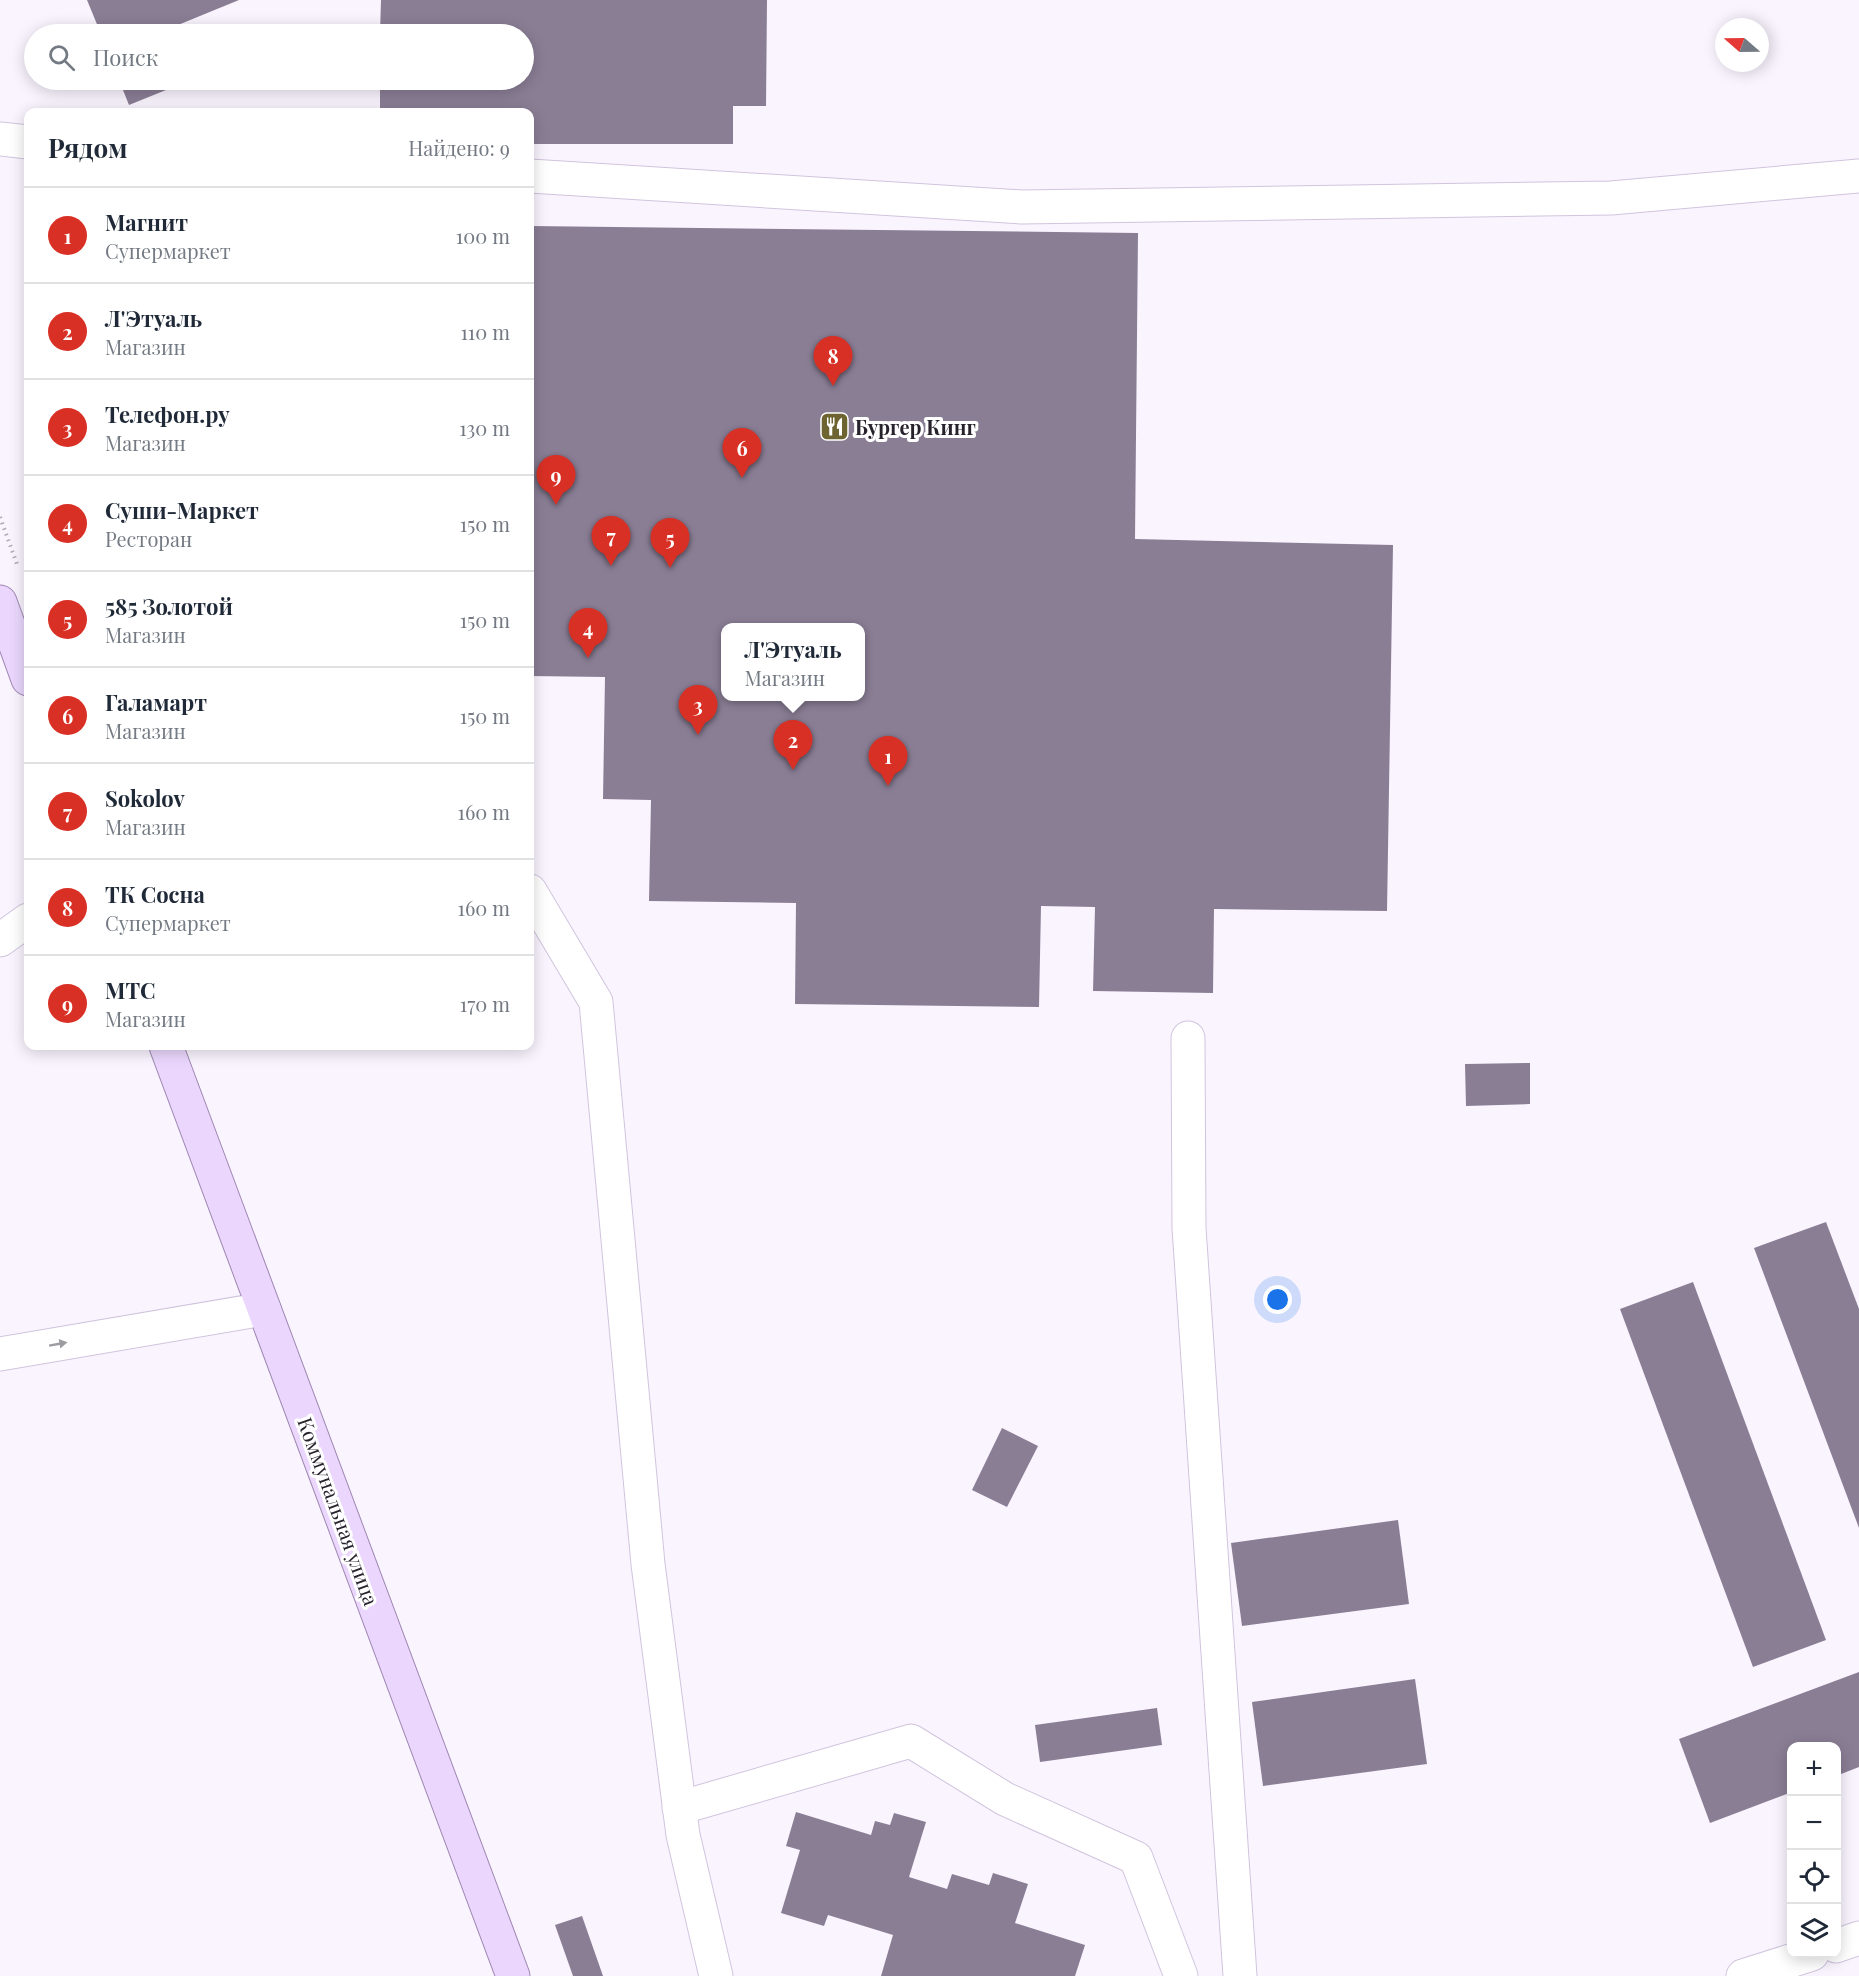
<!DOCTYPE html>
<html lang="ru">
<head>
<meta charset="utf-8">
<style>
	:root { --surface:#fff; --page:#f2f2f3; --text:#1f2937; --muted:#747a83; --line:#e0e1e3; --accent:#d93025 }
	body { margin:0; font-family:"Playfair Display",serif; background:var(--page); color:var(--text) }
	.controls { position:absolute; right:18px; bottom:18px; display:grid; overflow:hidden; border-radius:12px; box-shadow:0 3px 15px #0003 }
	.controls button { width:54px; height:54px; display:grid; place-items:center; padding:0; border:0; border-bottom:2px solid var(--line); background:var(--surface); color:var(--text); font:30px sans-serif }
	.compass { position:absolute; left:1715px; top:18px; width:54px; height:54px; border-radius:50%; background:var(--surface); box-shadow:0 3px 15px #0003; rotate:290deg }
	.you { position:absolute; left:1278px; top:1300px; width:21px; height:21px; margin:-15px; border:4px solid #fff; border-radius:50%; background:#1a73e8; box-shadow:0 0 0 9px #1a73e833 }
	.badge { display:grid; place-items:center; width:39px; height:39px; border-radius:50%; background:var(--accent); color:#fff; font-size:20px; font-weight:700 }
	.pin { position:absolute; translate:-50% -50px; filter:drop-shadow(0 2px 3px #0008) }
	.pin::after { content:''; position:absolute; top:32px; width:21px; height:18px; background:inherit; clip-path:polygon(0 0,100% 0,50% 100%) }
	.popup { position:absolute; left:721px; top:623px; width:144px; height:78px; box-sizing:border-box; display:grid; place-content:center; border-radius:12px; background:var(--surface); filter:drop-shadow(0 2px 4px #0005); font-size:20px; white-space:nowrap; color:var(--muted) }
	.popup b { font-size:22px; color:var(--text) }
	.popup::after { content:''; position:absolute; left:50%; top:100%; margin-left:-12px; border:12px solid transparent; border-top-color:var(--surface) }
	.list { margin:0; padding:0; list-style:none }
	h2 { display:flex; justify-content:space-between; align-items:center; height:78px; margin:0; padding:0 24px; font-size:26px }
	h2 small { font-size:20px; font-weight:400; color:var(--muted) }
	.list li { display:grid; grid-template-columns:39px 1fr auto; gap:18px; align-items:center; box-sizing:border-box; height:96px; padding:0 24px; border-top:2px solid var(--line) }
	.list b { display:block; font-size:22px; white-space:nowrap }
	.list p { margin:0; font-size:20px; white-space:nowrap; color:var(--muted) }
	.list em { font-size:20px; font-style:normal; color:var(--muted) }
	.icon { flex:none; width:33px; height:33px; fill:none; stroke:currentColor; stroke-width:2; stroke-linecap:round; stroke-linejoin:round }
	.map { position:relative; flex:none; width:1859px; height:1976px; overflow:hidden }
	.search { position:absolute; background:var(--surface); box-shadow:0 3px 15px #0003; left:24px; top:24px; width:510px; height:66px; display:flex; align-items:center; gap:15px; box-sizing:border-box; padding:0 21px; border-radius:33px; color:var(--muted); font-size:22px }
	.panel { position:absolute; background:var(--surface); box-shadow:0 3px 15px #0003; left:24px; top:108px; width:510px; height:942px; border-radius:12px }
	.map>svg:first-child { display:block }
	.building { fill:#8a7e95; fill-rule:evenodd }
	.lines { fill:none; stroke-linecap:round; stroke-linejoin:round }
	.minor-casing { stroke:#d1c4dd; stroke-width:35 }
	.major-casing { stroke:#9e87b2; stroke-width:35 }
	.path { stroke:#b1abb5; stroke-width:4; stroke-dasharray:1.5 4.5; stroke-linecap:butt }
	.minor { stroke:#fff; stroke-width:33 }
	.major { stroke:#ebd7fd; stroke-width:33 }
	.oneway { fill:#9e9ca0 }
	.labels { text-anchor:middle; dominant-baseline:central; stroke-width:6; stroke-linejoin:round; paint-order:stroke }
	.poi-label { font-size:20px; font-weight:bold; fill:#27222b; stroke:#fff; text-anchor:start }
	.street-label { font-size:20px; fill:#27222b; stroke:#fff }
</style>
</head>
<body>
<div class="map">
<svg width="1859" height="1976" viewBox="0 0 1859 1976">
	<rect width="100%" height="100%" fill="#faf4ff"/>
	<g class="building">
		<path d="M87 0H239L156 34H101Z"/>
		<path d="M381 0H767L766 106H733V144H530V112H380V80H524V34H380Z"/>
		<path d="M119 80H162L166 90 129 105Z"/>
		<path d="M530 226 1138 233 1135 539 1393 545 1387 911 1214 909 1213 993 1093 991 1095 907 1041 906 1039 1007 795 1004 796 903 649 901 651 800 603 799 605 677 530 676ZM726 628H860V696H726Z"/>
		<path d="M1530 1063V1104L1466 1106 1465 1064Z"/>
		<path d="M1826 1222 1859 1309V1528L1754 1248Z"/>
		<path d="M1693 1282 1826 1640 1753 1667 1620 1309Z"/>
		<path d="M1002 1428 1038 1446 1007 1507 972 1490Z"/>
		<path d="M1398 1520 1409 1604 1242 1626 1231 1543Z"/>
		<path d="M1859 1672V1767L1836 1776V1746H1792V1792L1710 1823 1679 1739Z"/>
		<path d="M1415 1679 1427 1764 1263 1786 1252 1702Z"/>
		<path d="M1157 1708 1162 1745 1040 1762 1035 1725Z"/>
		<path d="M796 1812 871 1835 875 1821 890 1825 894 1813 926 1822 909 1877 947 1889 952 1874 989 1885 993 1873 1028 1884 1015 1923 1085 1945 1075 1976H881L893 1935 828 1915 824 1926 781 1913 800 1850 786 1846Z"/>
		<path d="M582 1916 603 1976H573L555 1925Z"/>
	</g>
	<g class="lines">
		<defs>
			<g id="minor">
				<path d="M0 139 28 142"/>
				<path d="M530 176 1022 207 1611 198 1859 176"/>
				<path d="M530 891 596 1002 648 1564 683 1835 716 1976"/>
				<path d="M0 940 28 920"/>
				<path d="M1188 1038 1189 1228 1240 1976"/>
				<path d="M0 1354 264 1309"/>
				<path d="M679 1808 911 1741 1005 1799 1136 1858 1181 1976"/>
				<path d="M1836 1946 1859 1938"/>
				<path d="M1743 1976 1812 1954"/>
			</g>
			<g id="major">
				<path d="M0 602 28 679"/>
				<path d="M166 1046 513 1976"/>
			</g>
		</defs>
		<use href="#minor" class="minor-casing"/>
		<use href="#major" class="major-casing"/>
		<path class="path" d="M0 517 18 567"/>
		<use href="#minor" class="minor"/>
		<use href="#major" class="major"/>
	</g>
	<defs><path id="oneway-solid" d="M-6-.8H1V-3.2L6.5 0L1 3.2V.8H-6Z" transform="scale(1.5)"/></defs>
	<use class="oneway" href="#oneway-solid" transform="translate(58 1344) rotate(-10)"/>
	<defs>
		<symbol id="restaurant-square" viewBox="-11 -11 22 22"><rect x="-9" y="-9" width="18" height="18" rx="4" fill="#6e6431" stroke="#fff"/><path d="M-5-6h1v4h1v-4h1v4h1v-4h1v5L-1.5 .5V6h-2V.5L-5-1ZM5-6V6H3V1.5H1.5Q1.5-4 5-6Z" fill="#fff"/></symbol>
	</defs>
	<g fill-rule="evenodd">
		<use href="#restaurant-square" x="818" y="410" width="33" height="33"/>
	</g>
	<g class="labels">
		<g class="poi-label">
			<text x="855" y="426">Бургер Кинг</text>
		</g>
		<g class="street-label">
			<text transform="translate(339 1511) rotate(70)">Коммунальная улица</text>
		</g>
	</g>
</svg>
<div class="controls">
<button>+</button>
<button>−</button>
<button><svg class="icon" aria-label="locate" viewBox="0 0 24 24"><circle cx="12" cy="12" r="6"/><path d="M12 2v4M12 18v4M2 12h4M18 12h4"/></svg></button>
<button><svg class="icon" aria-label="layers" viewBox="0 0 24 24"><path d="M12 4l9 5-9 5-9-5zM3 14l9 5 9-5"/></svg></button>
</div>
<svg class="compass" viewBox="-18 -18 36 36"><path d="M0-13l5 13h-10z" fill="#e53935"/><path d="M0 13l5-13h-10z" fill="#747a83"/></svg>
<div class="you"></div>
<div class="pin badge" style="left:888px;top:786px">1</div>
<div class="pin badge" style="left:793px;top:770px">2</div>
<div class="popup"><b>Л'Этуаль</b>Магазин</div>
<div class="pin badge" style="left:698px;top:735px">3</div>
<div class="pin badge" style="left:588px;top:658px">4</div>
<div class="pin badge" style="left:670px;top:568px">5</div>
<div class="pin badge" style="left:742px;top:478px">6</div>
<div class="pin badge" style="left:611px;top:566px">7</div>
<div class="pin badge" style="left:833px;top:386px">8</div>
<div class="pin badge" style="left:556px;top:505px">9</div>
<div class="search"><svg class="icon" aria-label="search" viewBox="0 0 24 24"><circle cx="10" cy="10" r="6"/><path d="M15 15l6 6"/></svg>Поиск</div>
<section class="panel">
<h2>Рядом<small>Найдено: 9</small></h2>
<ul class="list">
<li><span class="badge">1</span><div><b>Магнит</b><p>Супермаркет</p></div><em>100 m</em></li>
<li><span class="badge">2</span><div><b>Л'Этуаль</b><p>Магазин</p></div><em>110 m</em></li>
<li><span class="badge">3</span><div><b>Телефон.ру</b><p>Магазин</p></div><em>130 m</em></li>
<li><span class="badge">4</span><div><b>Суши-Маркет</b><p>Ресторан</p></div><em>150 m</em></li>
<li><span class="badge">5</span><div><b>585 Золотой</b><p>Магазин</p></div><em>150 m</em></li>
<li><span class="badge">6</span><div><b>Галамарт</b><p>Магазин</p></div><em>150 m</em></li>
<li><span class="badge">7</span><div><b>Sokolov</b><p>Магазин</p></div><em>160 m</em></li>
<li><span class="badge">8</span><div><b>ТК Сосна</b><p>Супермаркет</p></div><em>160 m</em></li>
<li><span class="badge">9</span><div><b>МТС</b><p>Магазин</p></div><em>170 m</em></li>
</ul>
</section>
</div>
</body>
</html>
